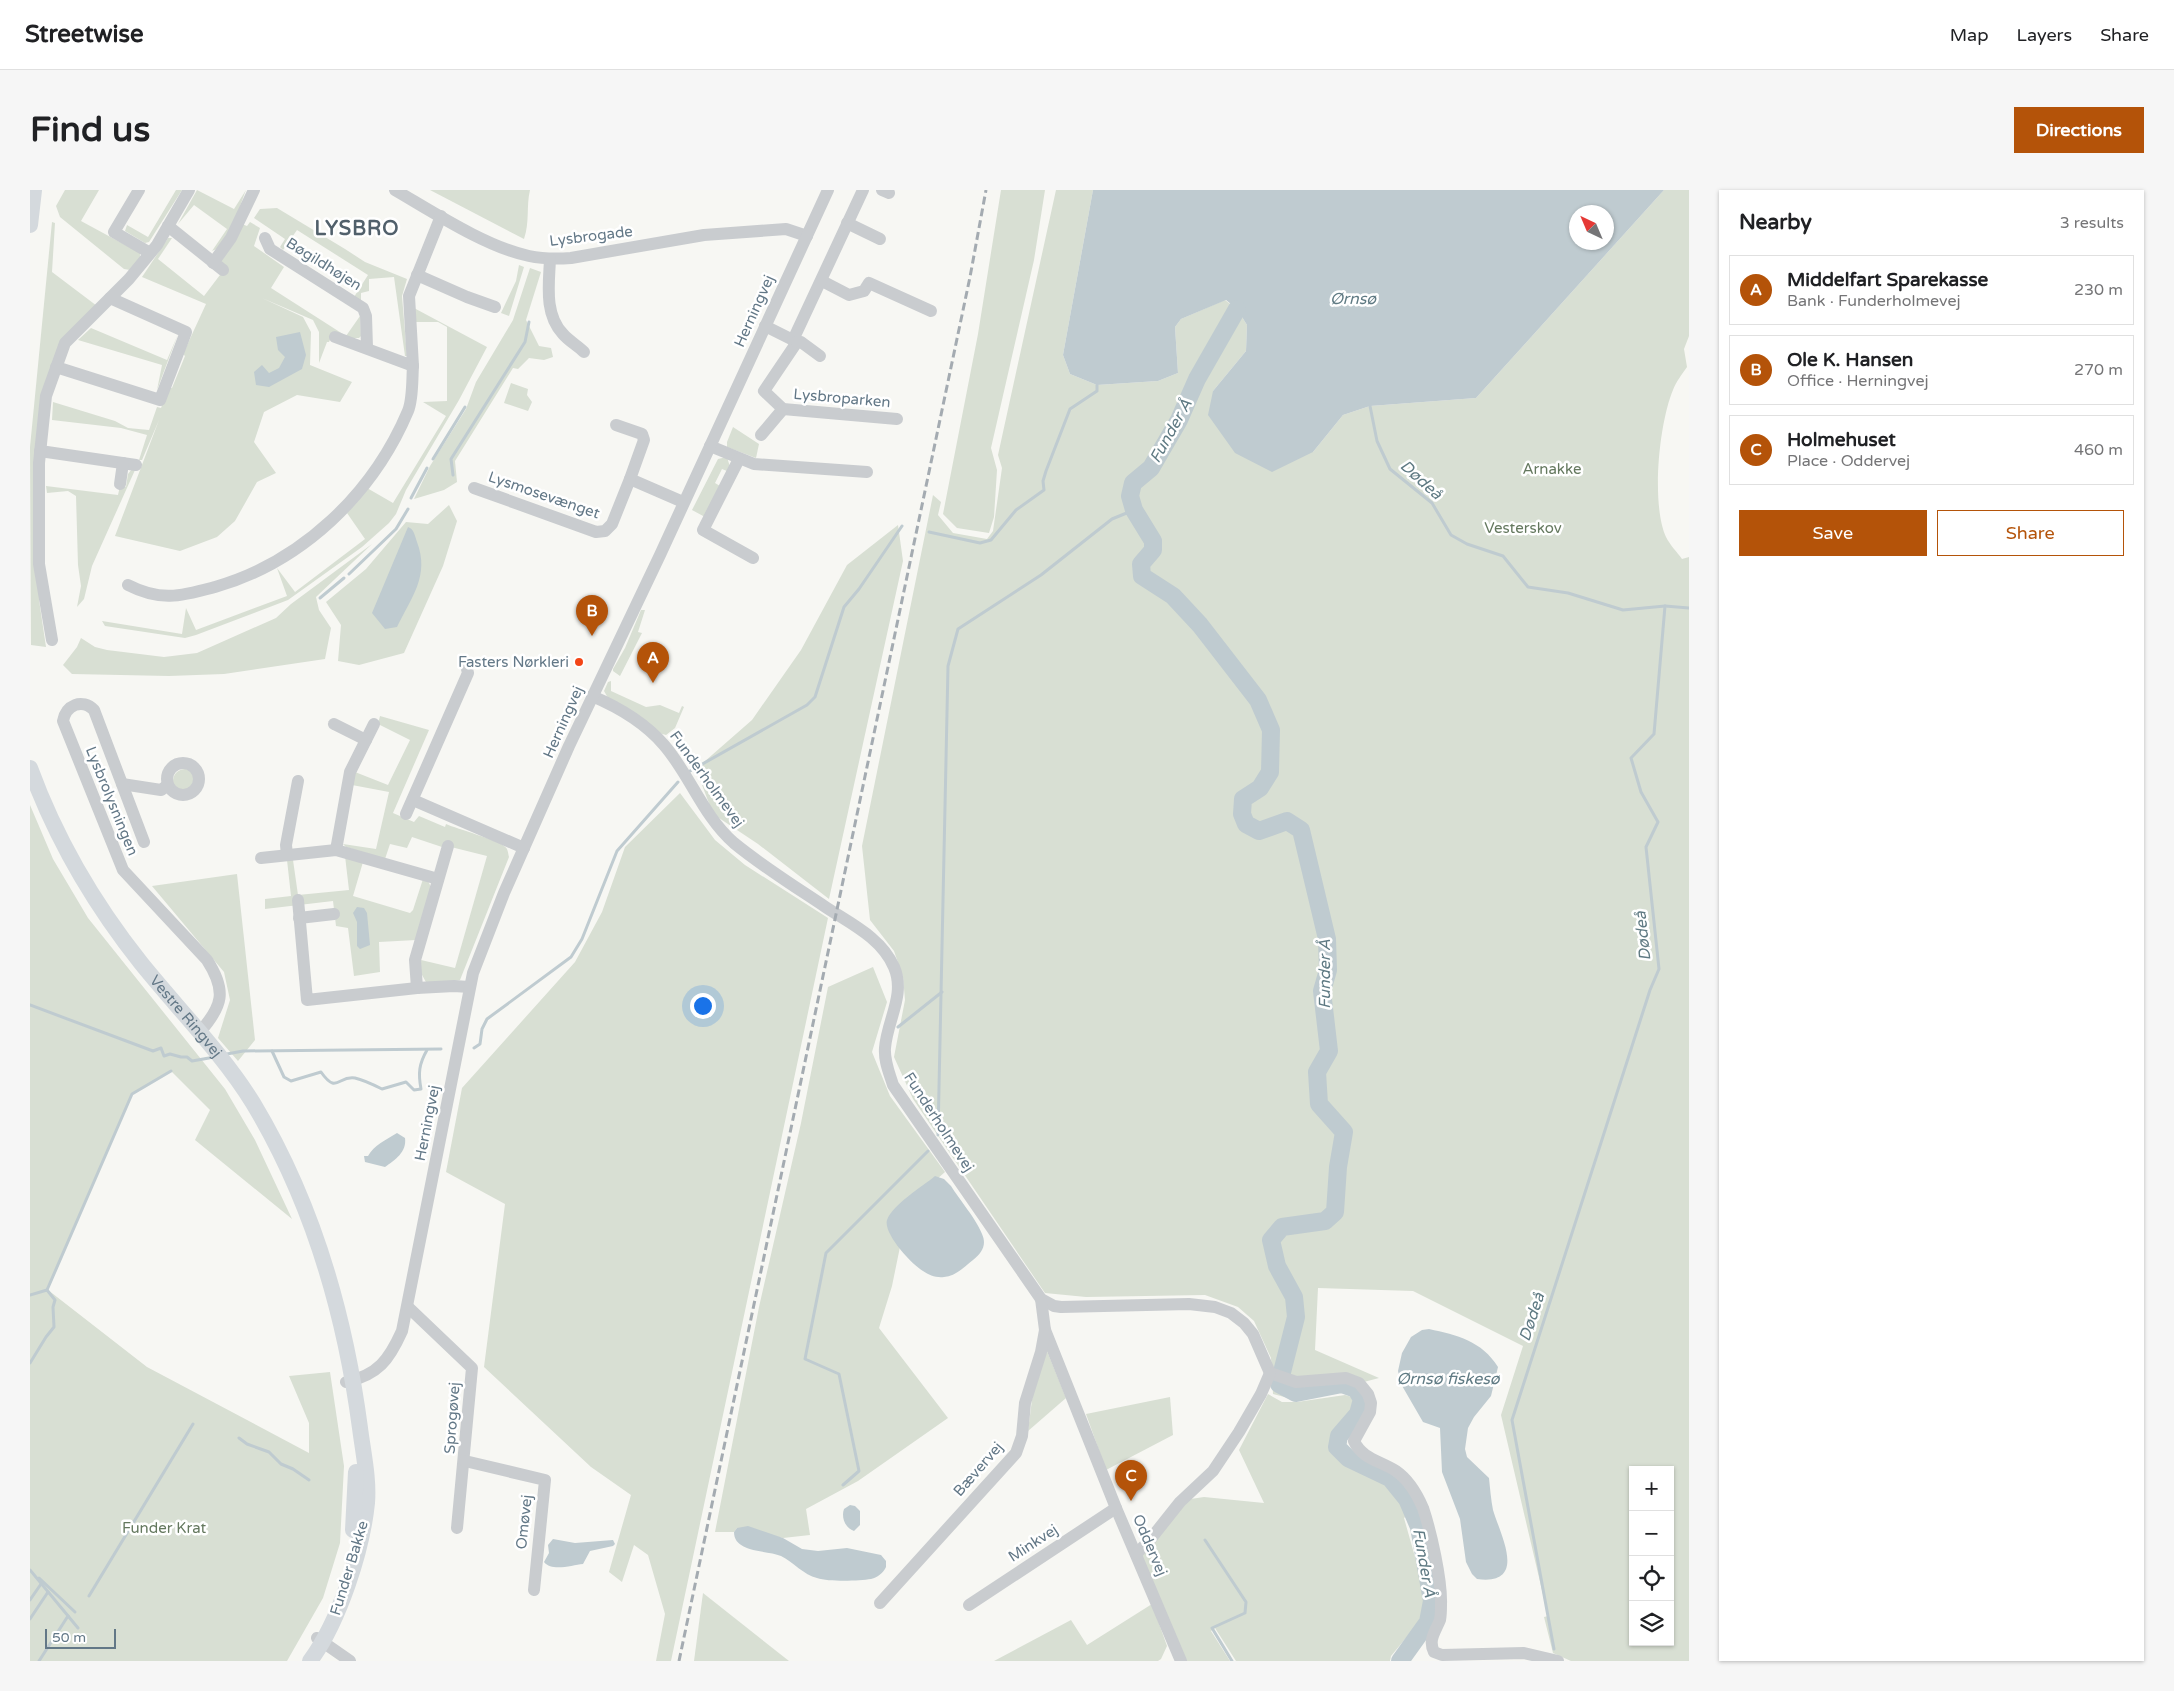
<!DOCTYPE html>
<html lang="en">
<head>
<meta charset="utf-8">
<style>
	:root { --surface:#fff; --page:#f6f6f6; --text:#202124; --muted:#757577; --line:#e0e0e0; --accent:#b45309 }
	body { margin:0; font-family:"Varela Round",sans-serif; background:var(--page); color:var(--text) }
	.controls { position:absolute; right:15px; bottom:15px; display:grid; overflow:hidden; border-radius:0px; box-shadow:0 1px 4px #0004 }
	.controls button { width:45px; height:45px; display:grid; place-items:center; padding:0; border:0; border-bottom:1px solid var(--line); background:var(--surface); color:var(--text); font:25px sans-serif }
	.compass { position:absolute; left:1539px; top:15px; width:45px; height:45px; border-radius:50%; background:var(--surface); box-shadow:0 1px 4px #0004; rotate:316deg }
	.scale { position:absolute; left:15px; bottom:12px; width:71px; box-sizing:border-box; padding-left:5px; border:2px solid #637887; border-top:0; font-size:14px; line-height:18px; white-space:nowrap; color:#637887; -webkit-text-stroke:4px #fff; paint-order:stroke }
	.you { position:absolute; left:672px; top:815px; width:18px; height:18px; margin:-12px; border:4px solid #fff; border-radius:50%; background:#1a73e8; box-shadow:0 0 0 8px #1a73e833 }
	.badge { display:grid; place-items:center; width:32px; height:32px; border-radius:50%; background:var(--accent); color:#fff; font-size:16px; font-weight:700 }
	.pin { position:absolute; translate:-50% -41px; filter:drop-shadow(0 1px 2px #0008) }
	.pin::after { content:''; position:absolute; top:26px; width:18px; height:15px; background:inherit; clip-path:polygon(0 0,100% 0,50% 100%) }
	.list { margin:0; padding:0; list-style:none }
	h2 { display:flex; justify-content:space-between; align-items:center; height:65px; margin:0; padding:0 20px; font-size:21px }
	h2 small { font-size:16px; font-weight:400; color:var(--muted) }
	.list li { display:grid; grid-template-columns:32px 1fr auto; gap:15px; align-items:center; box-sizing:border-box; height:70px; margin:0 10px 10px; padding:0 10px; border:1px solid var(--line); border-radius:0px }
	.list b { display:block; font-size:19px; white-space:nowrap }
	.list p { margin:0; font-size:16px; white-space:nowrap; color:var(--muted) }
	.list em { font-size:16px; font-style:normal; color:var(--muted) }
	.actions { display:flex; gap:10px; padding:15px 20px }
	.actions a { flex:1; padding:11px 0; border:1px solid var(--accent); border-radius:0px; text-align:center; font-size:18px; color:var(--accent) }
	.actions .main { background:var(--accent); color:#fff }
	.icon { flex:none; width:28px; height:28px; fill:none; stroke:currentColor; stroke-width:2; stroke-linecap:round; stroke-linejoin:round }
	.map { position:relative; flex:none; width:1659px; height:1471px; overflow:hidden; border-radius:0px }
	header { display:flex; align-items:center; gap:30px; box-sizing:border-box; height:70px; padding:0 25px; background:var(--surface); border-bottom:1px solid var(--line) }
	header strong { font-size:24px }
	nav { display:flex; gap:28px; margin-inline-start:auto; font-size:18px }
	.intro { display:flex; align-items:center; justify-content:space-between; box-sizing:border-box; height:120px; padding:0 30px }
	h1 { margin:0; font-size:35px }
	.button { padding:12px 22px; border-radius:0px; background:var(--accent); color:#fff; font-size:18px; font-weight:700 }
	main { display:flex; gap:30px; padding:0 30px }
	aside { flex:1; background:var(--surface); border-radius:0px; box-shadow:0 1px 4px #0004 }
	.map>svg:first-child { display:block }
	.green { fill:#d8dfd3; fill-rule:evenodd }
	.water { fill:#bfcbd0; fill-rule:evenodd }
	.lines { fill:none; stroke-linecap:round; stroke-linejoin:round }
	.stream { stroke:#bfcbd0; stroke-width:3 }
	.river { stroke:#bfcbd0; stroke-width:18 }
	.minor { stroke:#c9cccf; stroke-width:12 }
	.major { stroke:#d4d9dd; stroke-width:16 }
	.rail { stroke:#a4abb1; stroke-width:3; stroke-dasharray:8 4; stroke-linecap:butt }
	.poi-dot { fill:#f34516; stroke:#fff; stroke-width:2 }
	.labels { text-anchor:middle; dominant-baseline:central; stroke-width:5; stroke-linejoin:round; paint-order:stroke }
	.street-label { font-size:15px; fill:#637887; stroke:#fff }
	.park-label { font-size:15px; fill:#64785e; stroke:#fff }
	.poi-label { font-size:15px; fill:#637887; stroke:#fff; text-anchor:end }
	.water-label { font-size:16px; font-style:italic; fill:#5f7a83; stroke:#fff }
	.district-label { font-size:20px; font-weight:bold; letter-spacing:1px; fill:#51606b; stroke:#fff }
</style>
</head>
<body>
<header>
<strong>Streetwise</strong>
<nav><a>Map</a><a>Layers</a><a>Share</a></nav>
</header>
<div class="intro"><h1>Find us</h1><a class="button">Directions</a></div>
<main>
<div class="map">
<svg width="1659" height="1471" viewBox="0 0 1659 1471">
	<rect width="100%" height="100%" fill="#f7f7f3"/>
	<g class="green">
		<path d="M35 0H69L51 31 110 63V68L100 80 94 79 30 27 26 16Z"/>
		<path d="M146 0H152L119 52 115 53 95 41 97 35 118 47Z"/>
		<path d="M167 0 204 19 216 0C210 15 198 56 182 61L197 39 164 15 148 34Z"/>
		<path d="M400 0H500C496 17 500 31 494 49Z"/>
		<path d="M971 0H1015L1004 70 961 258 967 280 964 327 959 343 927 338 913 324 948 144Z"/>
		<path d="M1026 0H1063L1033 165 1040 184 1067 195 1128 191 1148 183 1145 137 1151 129 1195 110 1207 119 1217 135 1216 161 1183 201 1283 262 1313 225 1340 216 1446 208 1634 0H1659V146L1654 159 1657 177C1652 184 1646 192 1643 200 1629 233 1621 314 1636 347 1640 355 1647 362 1652 369L1659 367V1471H1541L1523 1463 1514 1427 1518 1426 1471 1225 1493 1156 1383 1101 1288 1098 1285 1160 1349 1188 1266 1210 1243 1204 1241 1168 1224 1131 1208 1117 1175 1105 1056 1107 1015 1103 883 909 864 867 875 810 873 787 864 761 840 730 832 656 903 305 911 312 908 325 923 343 957 349 963 341 972 278 968 265ZM1603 1280H1640V1452H1603Z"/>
		<path d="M247 18 315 59 335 72 377 89 372 106 377 166H375L364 87 339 89V101L331 103V112L324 107 338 85 267 40 253 60 250 57 255 49 224 28 230 19Z"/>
		<path d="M22 32 25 33 22 82 67 116 31 150 12 206 9 410 16 457 1 455 0 257Z"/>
		<path d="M220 32 230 38 224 56 254 77 241 98 316 146 330 126 331 146 329 148H321L303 143 299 152H297L289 173V142L283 130 232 108 273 127 281 142 280 175 322 192 310 212 267 205 234 222 224 252 246 283 227 292 205 331 187 347 150 361 85 346 129 230 112 270H109L117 245 91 238 22 230 23 212 85 231 98 238 119 240 127 217 131 218 139 197 142 198 155 166 153 164 176 114 112 87 138 48H142L128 69 174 106 196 77 191 71 212 34 217 36Z"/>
		<path d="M489 75 494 77 479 126 471 123 486 91Z"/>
		<path d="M500 78 511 82 496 130 509 156 521 158 523 167 514 170 499 168 488 179 483 178 425 271 427 292 414 300 384 309 400 276 436 219 446 192 483 130Z"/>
		<path d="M384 118 457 157 429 210 376 300 366 324 359 333 332 357 258 410 166 445 155 448 75 436 72 431 152 444 156 418 166 440 257 406 247 378 265 402 335 349 317 323 337 298 363 313 416 226 393 212 417 211V137L408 132H386Z"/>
		<path d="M61 138 137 170 148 144 127 200 132 175 48 150Z"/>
		<path d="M481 193 498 199 497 205 502 212 498 221 474 213Z"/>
		<path d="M703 237 729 254 726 268 697 257V252Z"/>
		<path d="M697 267 700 277 697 281 692 279 685 293 690 296 675 327 662 320 688 269Z"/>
		<path d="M102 279 105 280 62 376 54 409 47 417 51 396 48 375 46 306 38 301 17 303 16 296 88 305 90 296 96 297 98 284Z"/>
		<path d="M419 315 427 331 413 376 374 463 329 475 308 471 311 435 296 412 336 379 376 332 398 334Z"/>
		<path d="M868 335 873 371 799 709 728 654 683 624 666 579 722 530 771 460 817 375Z"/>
		<path d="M342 354 286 407 289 420 301 438 295 469 194 484 139 486 42 484 33 475 47 457 51 448 65 457 77 460 134 467 167 463 246 428 261 414Z"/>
		<path d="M611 420H615L608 442 612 443 590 486 583 481V479L595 458Z"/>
		<path d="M581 491V501L616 517 630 515 649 523 652 516 654 517 645 538 636 545 629 543 578 508 574 501 578 492Z"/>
		<path d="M350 526 399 540 363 623 384 632 389 626 415 637 416 634C427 639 468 650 474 656 478 658 478 663 479 667L430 790 397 794 391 783V770L425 778 457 666 413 655 412 657 382 647 377 658 360 654 355 669 316 657 313 654 346 659 359 602 322 595 325 582 358 595 380 550 348 534Z"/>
		<circle cx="155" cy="591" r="12"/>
		<path d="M650 603 685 650 715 675 798 728 641 1471H626L635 1424 618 1365 604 1355 592 1392 579 1382 601 1305 561 1277 454 1177 475 1014 416 982 432 898 545 772 572 722 595 657Z"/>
		<path d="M0 615 23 669 58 728 195 899 225 950 262 1029 165 950 180 920 141 881 102 904 18 1100 117 1177 279 1263V1233L259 1186 300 1182 314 1276 310 1353 293 1408 257 1471H0Z"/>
		<path d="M315 666 333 672 323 706 380 723 383 720 393 689 398 691 401 697 386 750 349 752 350 782 324 786 318 738 306 736 303 711 235 719V709L261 706 257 670H263L268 705 319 700Z"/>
		<path d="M207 684 225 850 208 871 188 848 200 810 194 782 122 696Z"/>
		<path d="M843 777 857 812 842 862 860 906 915 982 858 1032 871 1052 862 1096 849 1138 918 1228 828 1291 776 1319 780 1345 753 1348 707 1338 704 1342H685L729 1117 771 933 798 797Z"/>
		<path d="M1017 1161 1036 1208 998 1241 1003 1202Z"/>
		<path d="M1238 1204 1252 1212H1267L1315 1205 1322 1207 1326 1211C1324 1230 1302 1235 1302 1250 1302 1281 1343 1275 1358 1291 1367 1300 1373 1313 1380 1323L1374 1328 1398 1413 1394 1426 1361 1466 1360 1471H1206L1185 1438 1181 1441 1200 1471H1153L1110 1366 1154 1310 1174 1307 1234 1313 1209 1260Z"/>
		<path d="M1140 1207 1143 1245 1076 1280 1056 1224Z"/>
		<path d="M673 1403 759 1471H664Z"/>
		<path d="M1122 1414 1137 1456 1131 1469 1128 1471H964L1041 1430 1057 1455Z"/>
	</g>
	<g class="water">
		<path d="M1063 0H1634L1446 208 1340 216 1313 225 1283 262 1242 282 1205 263 1178 225 1183 201 1216 161 1217 135 1207 119 1196 110 1151 129 1145 137 1148 183 1128 191 1067 195 1040 184 1033 165ZM1546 22H1576V52H1546Z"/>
		<path d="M270 142 276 165 272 179 239 197 226 195 224 182 232 175 239 183 249 178 255 167 248 160 246 147Z"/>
		<path d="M378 337C384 339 385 346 387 352 400 386 381 408 367 437L355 439 342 423Z"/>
		<path d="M327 717 334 718 337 723 340 755 330 759 327 756V732L323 723Z"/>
		<path d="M367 943 375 948C377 962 365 970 355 977L335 972 334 966H338C344 955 356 950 367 943Z"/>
		<path d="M905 986 914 989 921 996C929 1009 947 1030 952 1044 957 1055 952 1063 943 1070 934 1077 926 1086 914 1087 906 1088 899 1085 893 1081 881 1074 853 1043 857 1030 863 1014 892 997 905 986Z"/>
		<path d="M1399 1139C1427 1145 1452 1151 1468 1177L1461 1206 1444 1227 1438 1238 1435 1259 1437 1267 1459 1288C1460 1298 1461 1310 1463 1320 1470 1344 1499 1396 1447 1389L1442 1384 1436 1372 1430 1329 1412 1282 1410 1238 1393 1232 1371 1194 1368 1181 1372 1163 1381 1147 1392 1140Z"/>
		<path d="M820 1315 825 1316 830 1321V1335L824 1341C815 1338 811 1327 814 1319Z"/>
		<path d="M718 1336 753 1348 772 1359 788 1361 817 1358 851 1365 856 1371V1377C853 1383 848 1387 841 1389 829 1391 799 1392 787 1388 774 1385 763 1372 751 1366 737 1360 704 1363 704 1342L707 1338Z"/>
		<path d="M523 1349 545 1353 583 1350 585 1354 583 1356 560 1361 553 1374C542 1375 522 1382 514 1372L519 1363 518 1355Z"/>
	</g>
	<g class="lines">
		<g class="stream">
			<path d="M1340 216 1347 251 1360 279 1402 313 1421 345 1437 354 1473 366 1498 397 1538 403 1593 420 1635 416 1624 544 1601 568 1611 602 1628 632 1616 657 1629 779 1620 800 1482 1230 1524 1459"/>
			<path d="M403 269 435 217"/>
			<path d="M423 285 421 269 495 152 499 132"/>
			<path d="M381 308 397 278"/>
			<path d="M899 342 950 353 961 350 986 320 1014 300 1013 291 1016 281 1040 219 1067 201V195"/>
			<path d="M319 384 366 339 378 319"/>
			<path d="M290 408 314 388"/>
			<path d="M1635 416 1659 418"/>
			<path d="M660 581 777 515 785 507 814 417 829 399 872 336"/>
			<path d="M0 815 123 861 131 858 134 866 140 864 151 867H157L162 871 179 868"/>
			<path d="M868 837 912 802"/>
			<path d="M444 858 450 854 452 839 457 829 541 767 552 749 587 661 648 592"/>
			<path d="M242 861 254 887 261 891 291 882C307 905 308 885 325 888 334 890 344 895 352 899L376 892 384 900 391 899C388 883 389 874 397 860"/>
			<path d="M197 864 213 861 411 859"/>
			<path d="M908 945 918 476 928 439 1011 385 1082 329 1104 320"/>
			<path d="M0 1105 17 1100 102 904 141 881"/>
			<path d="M0 1173 16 1147 24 1137 23 1117 25 1110 17 1100"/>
			<path d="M209 1248 217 1254 239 1262 251 1274 263 1279 279 1290"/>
			<path d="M813 1295 829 1281 809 1184 775 1169 796 1063 898 961"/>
			<path d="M1175 1350 1216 1412 1215 1423 1182 1438 1202 1471"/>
			<path d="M0 1380 48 1438"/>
			<path d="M9 1388 45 1422"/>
			<path d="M59 1406 163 1234"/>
			<path d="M0 1410 11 1394"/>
			<path d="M0 1429 18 1402"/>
			<path d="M9 1471 38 1426"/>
		</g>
		<path class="river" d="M1207 119 1167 189 1149 230 1121 278 1103 293 1100 306 1104 320 1123 351V360L1111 374 1112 386 1143 406 1170 435 1228 510 1241 540 1240 582 1230 598 1213 609 1212 624 1216 634 1229 641 1257 631 1271 640 1297 749 1298 780 1292 801 1299 861 1287 882 1289 914 1314 942 1308 977 1305 1022 1295 1031 1252 1037 1241 1050 1247 1076 1264 1107 1266 1127 1249 1194 1266 1203 1312 1194 1326 1199 1332 1209 1328 1224 1309 1246 1307 1257 1318 1268 1360 1288 1377 1309 1389 1337 1402 1411 1398 1432 1370 1471"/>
		<g class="minor">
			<path d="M109 0 84 42 120 63"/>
			<path d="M365 0C403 22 456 57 499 66 513 69 527 69 541 68L674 45 756 39 777 46"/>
			<path d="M852 0 859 3"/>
			<path d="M817 33 850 49"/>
			<path d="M138 36 193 80"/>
			<path d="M235 48 240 59 333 118 336 126 337 158"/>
			<path d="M520 69C519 94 514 124 533 144 539 151 548 156 554 162"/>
			<path d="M183 73 201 48 224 0"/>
			<path d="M387 85 437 107 465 117"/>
			<path d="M792 91 819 105 834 101 839 93 901 121"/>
			<path d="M735 136 767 152 734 201 753 219 867 229"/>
			<path d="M305 147 383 176 379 106 411 26"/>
			<path d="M763 150 833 0"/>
			<path d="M767 152H771L790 166"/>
			<path d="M26 177 130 210 156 142 80 108"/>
			<path d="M586 235 612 244 614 250 600 289 653 312"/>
			<path d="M731 245 753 219"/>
			<path d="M680 256 724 274 837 282"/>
			<path d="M10 261 106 275"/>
			<path d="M709 269 673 340 723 368"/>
			<path d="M90 294 93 273"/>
			<path d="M444 298 566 342 575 341 582 334 600 289"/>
			<path d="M98 395C131 412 151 406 185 397 272 372 343 304 378 221 383 209 382 190 383 176"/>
			<path d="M22 450 9 374V273L16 206 35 153 99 89 127 55 159 0"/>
			<path d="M562 506C588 517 616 534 634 555 660 585 673 626 704 653 732 676 764 696 794 716 819 733 851 747 864 777 876 805 857 830 855 858 854 871 859 882 863 895L1011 1109 1024 1116 1031 1117 1159 1114 1185 1117 1201 1123 1214 1133 1223 1144 1240 1183 1266 1192 1316 1188 1329 1193 1338 1204 1341 1213 1340 1222 1324 1251C1332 1269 1351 1271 1366 1281 1379 1290 1387 1304 1393 1318 1401 1342 1412 1390 1411 1415 1411 1420 1411 1425 1410 1430 1405 1442 1398 1450 1404 1462L1412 1465 1494 1463 1528 1471"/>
			<path d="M304 534 336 550"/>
			<circle cx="153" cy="589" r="16"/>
			<path d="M92 594 131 600 138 595"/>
			<path d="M383 610 494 658"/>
			<path d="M376 624 438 483 436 475"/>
			<path d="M114 652 64 520C52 508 36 515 33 531L93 680 177 770C197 801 193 816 169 843"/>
			<path d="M306 660 320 582 344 534"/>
			<path d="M257 665 256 655 268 591"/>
			<path d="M231 668 306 660 408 689"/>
			<path d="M268 710 277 810 387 798 424 796 439 797"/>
			<path d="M269 728 304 724"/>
			<path d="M387 798 385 770 418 656"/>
			<path d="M378 1117 442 1178 427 1338"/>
			<path d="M1015 1140 1086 1318 1151 1471"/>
			<path d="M316 1192C348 1185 359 1170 372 1141L443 783 474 703 539 556 630 365 798 0"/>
			<path d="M435 1271 515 1290 504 1400"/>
			<path d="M1106 1364 1119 1351 1150 1312 1183 1281 1209 1242 1231 1204 1240 1183"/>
			<path d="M850 1413 986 1263 992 1246 995 1213 1011 1162 1015 1140 1011 1109"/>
			<path d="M939 1415 1086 1318"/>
			<path d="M287 1448 320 1471"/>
		</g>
		<g class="major">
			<path d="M0 35 4 0"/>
			<path id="s1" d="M0 578C26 649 64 714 111 773 148 819 192 863 223 913 282 1011 315 1125 330 1238 333 1262 339 1288 337 1313 332 1361 309 1432 280 1471"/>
			<path d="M323 1340 326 1282"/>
		</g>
		<path class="rail" d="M649 1471 940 87 956 0"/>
	</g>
	<circle class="poi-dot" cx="549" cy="472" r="5"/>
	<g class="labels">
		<g class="street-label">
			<text transform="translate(561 46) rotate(-7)">Lysbrogade</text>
			<text transform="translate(294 74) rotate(32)">Bøgildhøjen</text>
			<text transform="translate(724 121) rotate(-66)">Herningvej</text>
			<text transform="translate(812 208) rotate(5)">Lysbroparken</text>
			<text transform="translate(514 305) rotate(19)">Lysmosevænget</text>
			<text transform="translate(533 532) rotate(-66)">Herningvej</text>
			<text transform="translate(677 589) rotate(54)">Funderholmevej</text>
			<text transform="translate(82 611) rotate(68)">Lysbrolysningen</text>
			<text stroke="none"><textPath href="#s1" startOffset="295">Vestre Ringvej</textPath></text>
			<text transform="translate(909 932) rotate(57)">Funderholmevej</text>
			<text transform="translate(397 933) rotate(-79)">Herningvej</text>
			<text transform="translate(422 1228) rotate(-86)">Sprogøvej</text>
			<text transform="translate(948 1279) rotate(-49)">Bævervej</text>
			<text transform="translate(494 1332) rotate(-84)">Omøvej</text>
			<text transform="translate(1003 1353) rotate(-33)">Minkvej</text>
			<text transform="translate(1120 1355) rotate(67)">Oddervej</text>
			<text transform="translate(319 1378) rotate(-73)">Funder Bakke</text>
		</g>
		<g class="park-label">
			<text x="1522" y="279">Arnakke</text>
			<text x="1493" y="338">Vesterskov</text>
			<text x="134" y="1338">Funder Krat</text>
		</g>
		<g class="poi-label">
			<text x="539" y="472">Fasters Nørkleri</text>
		</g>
		<g class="water-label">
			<text x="1323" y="109">Ørnsø</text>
			<text transform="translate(1141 241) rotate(-61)">Funder Å</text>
			<text transform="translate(1391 290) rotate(42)">Dødeå</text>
			<text transform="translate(1613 746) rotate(-96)">Dødeå</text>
			<text transform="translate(1295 784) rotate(-90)">Funder Å</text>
			<text transform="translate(1502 1127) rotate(-72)">Dødeå</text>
			<text x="1418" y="1189">Ørnsø fiskesø</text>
			<text transform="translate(1394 1373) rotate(80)">Funder Å</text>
		</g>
		<g class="district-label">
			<text x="327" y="39">LYSBRO</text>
		</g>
	</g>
</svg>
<div class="controls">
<button>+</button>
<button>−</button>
<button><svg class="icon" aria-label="locate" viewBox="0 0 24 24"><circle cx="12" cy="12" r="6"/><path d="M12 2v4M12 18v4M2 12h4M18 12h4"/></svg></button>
<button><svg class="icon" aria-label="layers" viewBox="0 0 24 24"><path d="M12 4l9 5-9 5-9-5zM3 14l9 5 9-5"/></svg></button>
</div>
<svg class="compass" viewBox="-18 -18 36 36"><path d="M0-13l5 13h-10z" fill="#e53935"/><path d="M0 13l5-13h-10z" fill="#757577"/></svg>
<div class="scale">50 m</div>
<div class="you"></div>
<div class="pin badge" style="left:623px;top:493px">A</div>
<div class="pin badge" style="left:562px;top:446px">B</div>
<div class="pin badge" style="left:1101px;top:1311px">C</div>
</div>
<aside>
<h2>Nearby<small>3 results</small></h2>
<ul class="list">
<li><span class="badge">A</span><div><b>Middelfart Sparekasse</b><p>Bank · Funderholmevej</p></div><em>230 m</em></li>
<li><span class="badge">B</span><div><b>Ole K. Hansen</b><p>Office · Herningvej</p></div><em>270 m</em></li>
<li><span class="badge">C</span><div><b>Holmehuset</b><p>Place · Oddervej</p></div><em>460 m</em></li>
</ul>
<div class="actions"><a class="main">Save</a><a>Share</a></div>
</aside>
</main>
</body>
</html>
